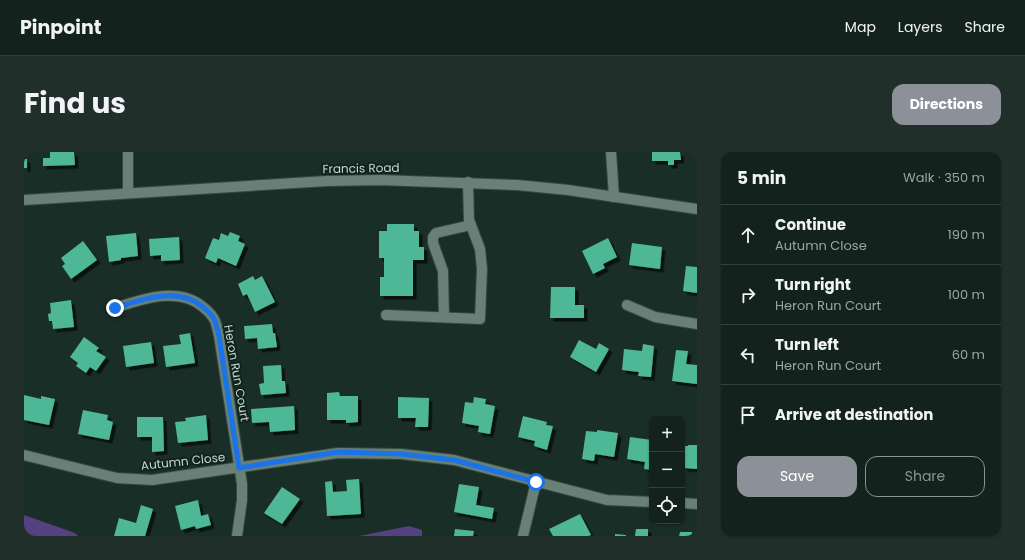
<!DOCTYPE html>
<html lang="en">
<head>
<meta charset="utf-8">
<style>
	:root { --surface:#13221c; --page:#202f29; --text:#f1f3f6; --muted:#9da4a3; --line:#323f3b; --accent:#8c9099 }
	body { margin:0; font-family:Poppins,sans-serif; background:var(--page); color:var(--text) }
	.controls { position:absolute; right:12px; bottom:12px; display:grid; overflow:hidden; border-radius:8px; box-shadow:0 1px 3px #0004 }
	.controls button { width:36px; height:36px; display:grid; place-items:center; padding:0; border:0; border-bottom:1px solid var(--line); background:var(--surface); color:var(--text); font:20px sans-serif }
	.stop { position:absolute; width:12px; height:12px; margin:-9px; border:3px solid #1a73e8; border-radius:50%; background:#fff }
	.stop.end { background:#1a73e8; border-color:#fff; box-shadow:0 1px 4px #0008 }
	.list { margin:0; padding:0; list-style:none }
	h2 { display:flex; justify-content:space-between; align-items:center; height:52px; margin:0; padding:0 16px; font-size:17px }
	h2 small { font-size:13px; font-weight:400; color:var(--muted) }
	.list li { display:grid; grid-template-columns:26px 1fr auto; gap:12px; align-items:center; box-sizing:border-box; height:60px; padding:0 16px; border-top:1px solid var(--line) }
	.list b { display:block; font-size:15px; white-space:nowrap }
	.list p { margin:0; font-size:13px; white-space:nowrap; color:var(--muted) }
	.list em { font-size:13px; font-style:normal; color:var(--muted) }
	.actions { display:flex; gap:8px; padding:12px 16px }
	.actions a { flex:1; padding:9px 0; border:1px solid var(--accent); border-radius:12px; text-align:center; font-size:14px; color:var(--accent) }
	.actions .main { background:var(--accent); color:#fff }
	.icon { flex:none; width:22px; height:22px; fill:none; stroke:currentColor; stroke-width:2; stroke-linecap:round; stroke-linejoin:round }
	.map { position:relative; flex:none; width:673px; height:384px; overflow:hidden; border-radius:12px }
	header { display:flex; align-items:center; gap:24px; box-sizing:border-box; height:56px; padding:0 20px; background:var(--surface); border-bottom:1px solid var(--line) }
	header strong { font-size:19px }
	nav { display:flex; gap:22px; margin-inline-start:auto; font-size:14px }
	.intro { display:flex; align-items:center; justify-content:space-between; box-sizing:border-box; height:96px; padding:0 24px }
	h1 { margin:0; font-size:28px }
	.button { padding:10px 18px; border-radius:12px; background:var(--accent); color:#fff; font-size:14px; font-weight:700 }
	main { display:flex; gap:24px; padding:0 24px }
	aside { flex:1; background:var(--surface); border-radius:12px; box-shadow:0 1px 3px #0004 }
	.map>svg:first-child { display:block }
	.green { fill:#564180 }
	.building { fill:#4db796; filter:url(#shadow) }
	.lines { fill:none; stroke-linecap:round; stroke-linejoin:round }
	.minor-casing { stroke:#364841; stroke-width:12 }
	.minor { stroke:#698077; stroke-width:10 }
	.route { stroke:#1a73e8; stroke-width:5 }
	.labels { text-anchor:middle; dominant-baseline:central; stroke-width:4; stroke-linejoin:round; paint-order:stroke }
	.street-label { font-size:12px; fill:#c9d5d0; stroke:#0f241d }
</style>
</head>
<body>
<header>
<strong>Pinpoint</strong>
<nav><a>Map</a><a>Layers</a><a>Share</a></nav>
</header>
<div class="intro"><h1>Find us</h1><a class="button">Directions</a></div>
<main>
<div class="map">
<svg width="673" height="384" viewBox="0 0 673 384">
	<defs>
		<filter id="shadow"><feDropShadow dx="3.5" dy="3.5" stdDeviation="0" flood-color="#0009"/></filter>
	</defs>
	<rect width="100%" height="100%" fill="#192e26"/>
	<g class="green">
		<path d="M0 363 51 381 54 384H0Z"/>
		<path d="M385 374 398 378V384H335Z"/>
	</g>
	<g class="building">
		<path d="M26 0H50L51 13 19 14V6H26Z"/>
		<path d="M628 0H656L657 8H650V13H644V9H628Z"/>
		<rect x="0" y="7" width="3" height="9"/>
		<path d="M363 72H390V79H395V95H400V108H389V144H356V125H360V106H355V79H363Z"/>
		<path d="M206 80 216 84 214 89 221 92 212 114 194 106 192 111 181 106 189 86 195 88 197 81 204 84Z"/>
		<path d="M112 81 114 104 97 106V108L85 110 82 84Z"/>
		<path d="M155 85 156 108 137 109V103L126 104 125 87Z"/>
		<path d="M584 86 593 105 579 112 581 116 569 122 558 99Z"/>
		<path d="M59 89 73 108 47 127 38 114 41 112 37 106Z"/>
		<path d="M608 91 638 95 636 117 605 113Z"/>
		<path d="M662 114 673 115V141L659 139Z"/>
		<path d="M229 124 231 128 238 124 251 150 231 160 223 142 219 144 214 132Z"/>
		<path d="M527 135H551V153H560V166H526Z"/>
		<path d="M47 148 50 175 29 177 28 169H25L24 162 27 161 26 151Z"/>
		<path d="M248 172 249 181H251L253 195 234 197 233 186 221 187 220 174Z"/>
		<path d="M166 181 171 211 142 215 139 194 157 192 155 183Z"/>
		<path d="M60 185 75 196 72 199 82 205 72 219 66 215 62 221 52 214 54 211 46 205Z"/>
		<path d="M555 188 572 197 575 191 585 197 572 220 546 205Z"/>
		<path d="M127 190 130 211 102 215 99 194Z"/>
		<path d="M619 192 630 194 627 225 614 224 615 220 598 218 600 197 618 199Z"/>
		<path d="M652 198 664 199 662 212 673 213V232L648 229Z"/>
		<path d="M257 213 258 229H261L262 241 237 243 235 232 240 231 239 214Z"/>
		<path d="M315 240 316 244H334V270L322 271V268H303V241Z"/>
		<path d="M0 243 17 247V244L31 247 25 273 0 268Z"/>
		<path d="M374 245 405 246 404 275H391L392 266H374Z"/>
		<path d="M450 245 462 247 461 252 471 254 466 282 454 280 455 274 438 271 441 250 449 251Z"/>
		<path d="M270 254 271 278 246 280 245 270 228 271 227 257Z"/>
		<path d="M59 258 84 263 83 268 89 270 85 288 54 282Z"/>
		<path d="M182 263 184 288 154 291 151 270 162 269 161 266Z"/>
		<path d="M499 264 523 270 522 273 529 274 523 298 510 294 511 289 494 285Z"/>
		<path d="M113 265H139L140 299 128 300V285H113Z"/>
		<path d="M573 278 594 281 590 305 571 302 570 309 558 307 562 279 573 280Z"/>
		<path d="M606 285 628 288V318L620 317 621 310 603 307Z"/>
		<path d="M664 293H673V317L660 316V306H658V294H664Z"/>
		<path d="M335 327 337 362 303 364 301 330 308 329 309 340 323 339 322 328Z"/>
		<path d="M435 332 455 335 452 353 470 356 468 367 430 360Z"/>
		<path d="M258 335 276 347 258 372 240 361Z"/>
		<path d="M174 348 177 364 184 362 187 373 172 377 171 374 157 378 151 354Z"/>
		<path d="M117 353 129 357 121 384H90L95 366 112 371Z"/>
		<path d="M556 362 567 383 564 384H529L525 377Z"/>
		<path d="M431 377 450 379 449 384H430Z"/>
		<path d="M612 377H624V384H611Z"/>
		<path d="M656 380H668V384H655Z"/>
		<path d="M591 382 602 383V384H591Z"/>
	</g>
	<g class="lines">
		<defs>
			<g id="minor">
				<path d="M587 0 590 45"/>
				<path d="M104 41V0"/>
				<path d="M0 48 303 29 356 28 493 33 544 38 673 57"/>
				<path d="M603 153 631 165 673 172"/>
				<path d="M91 156C118 147 155 134 179 155 184 159 189 164 191 169 193 174 194 180 195 184L218 332V348L213 384"/>
				<path d="M362 163 456 167 458 117 456 97 445 68 444 30"/>
				<path d="M420 165 419 119 409 91V85L412 81 447 73"/>
				<path d="M0 303 93 326 128 328 314 301 377 302 430 308 583 348 628 350"/>
				<path d="M658 351 673 352"/>
				<path d="M499 384 512 330"/>
			</g>
		</defs>
		<use href="#minor" class="minor-casing"/>
		<use href="#minor" class="minor"/>
	</g>
	<g class="lines">
		<path class="route" d="M91 156C118 147 155 134 179 155 184 159 189 164 191 169 193 174 194 180 195 184L215 316 314 300 377 302 430 308 512 330"/>
	</g>
	<g class="labels">
		<g class="street-label">
			<text transform="translate(337 16) rotate(-1)">Francis Road</text>
			<text transform="translate(213 221) rotate(80)">Heron Run Court</text>
			<text transform="translate(159 309) rotate(-6)">Autumn Close</text>
		</g>
	</g>
</svg>
<div class="controls">
<button>+</button>
<button>−</button>
<button><svg class="icon" aria-label="locate" viewBox="0 0 24 24"><circle cx="12" cy="12" r="6"/><path d="M12 2v4M12 18v4M2 12h4M18 12h4"/></svg></button>
</div>
<div class="stop" style="left:512px;top:330px"></div>
<div class="stop end" style="left:91px;top:156px"></div>
</div>
<aside>
<h2>5 min<small>Walk · 350 m</small></h2>
<ul class="list">
<li><svg class="icon" aria-label="ahead" viewBox="0 0 24 24"><path d="M12 20V5M6 11l6-6 6 6"/></svg><div><b>Continue</b><p>Autumn Close</p></div><em>190 m</em></li>
<li><svg class="icon" aria-label="right" viewBox="0 0 24 24"><path d="M7 20v-9h11M14 6l5 5-5 5"/></svg><div><b>Turn right</b><p>Heron Run Court</p></div><em>100 m</em></li>
<li><svg class="icon" aria-label="left" viewBox="0 0 24 24"><path d="M17 20v-9H6M10 6l-5 5 5 5"/></svg><div><b>Turn left</b><p>Heron Run Court</p></div><em>60 m</em></li>
<li><svg class="icon" aria-label="arrive" viewBox="0 0 24 24"><path d="M6 21V4h12l-3 4 3 4H6"/></svg><div><b>Arrive at destination</b></div></li>
</ul>
<div class="actions"><a class="main">Save</a><a>Share</a></div>
</aside>
</main>
</body>
</html>
